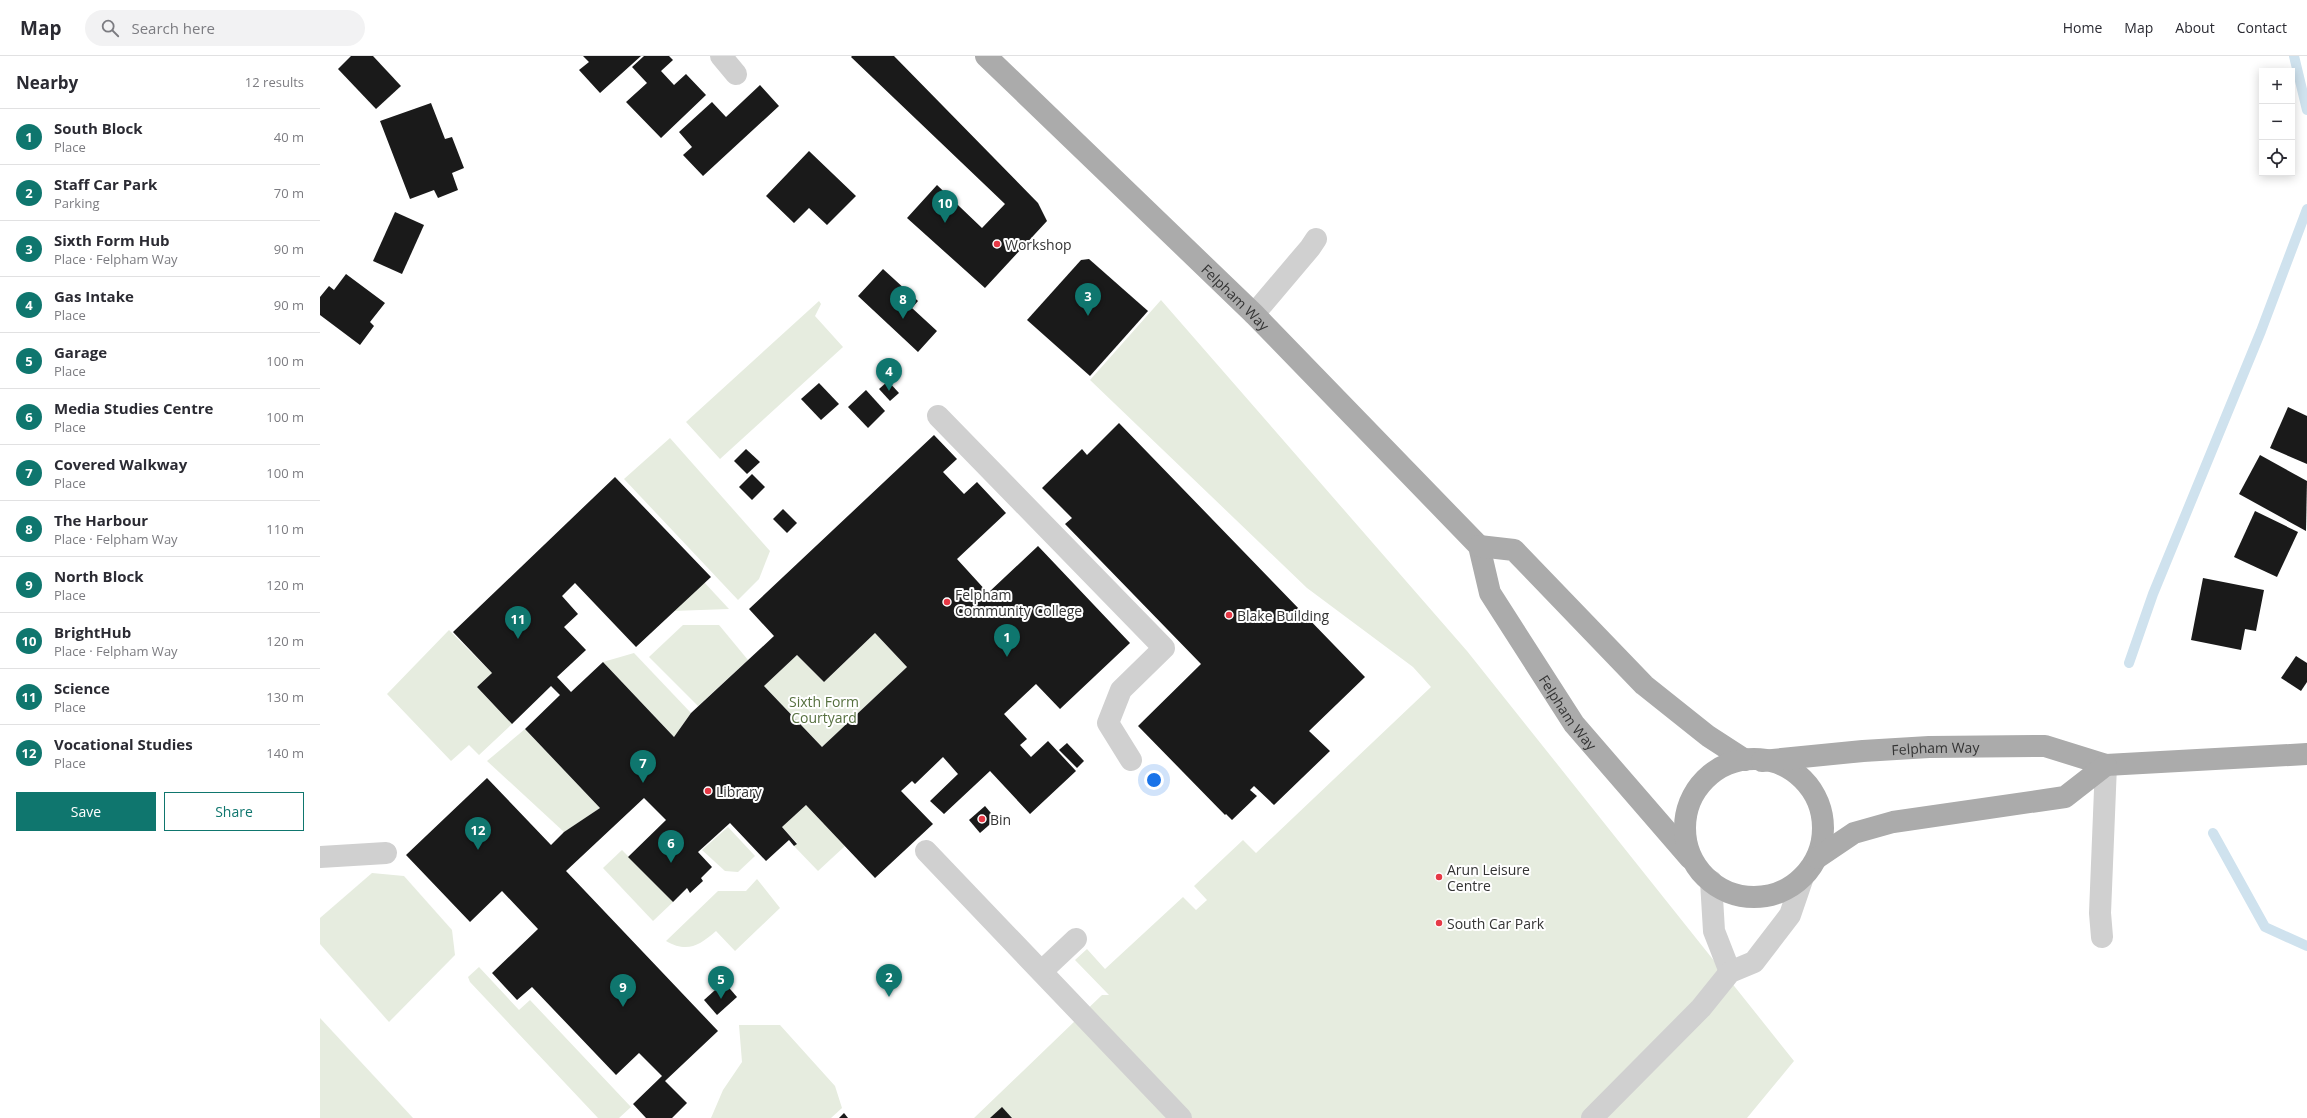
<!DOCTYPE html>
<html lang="en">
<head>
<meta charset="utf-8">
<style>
	:root { --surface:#fff; --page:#f2f2f3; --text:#2b2b33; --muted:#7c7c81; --line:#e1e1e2; --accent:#0f766e }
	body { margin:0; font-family:"Open Sans",sans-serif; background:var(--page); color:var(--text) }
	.controls { position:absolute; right:12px; top:12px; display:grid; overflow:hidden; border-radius:0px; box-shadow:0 2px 10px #0003 }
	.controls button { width:36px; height:36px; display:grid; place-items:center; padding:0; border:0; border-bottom:1px solid var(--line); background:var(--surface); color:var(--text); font:20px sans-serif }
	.you { position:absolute; left:834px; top:724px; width:14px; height:14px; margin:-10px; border:3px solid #fff; border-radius:50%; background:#1a73e8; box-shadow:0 0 0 6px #1a73e833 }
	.badge { display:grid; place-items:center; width:26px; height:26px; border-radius:50%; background:var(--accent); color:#fff; font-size:13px; font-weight:700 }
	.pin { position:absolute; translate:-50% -33px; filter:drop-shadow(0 1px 2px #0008) }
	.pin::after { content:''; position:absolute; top:21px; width:14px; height:12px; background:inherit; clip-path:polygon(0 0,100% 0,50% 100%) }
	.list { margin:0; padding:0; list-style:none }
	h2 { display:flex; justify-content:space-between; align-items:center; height:52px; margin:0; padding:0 16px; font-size:17px }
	h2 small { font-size:13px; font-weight:400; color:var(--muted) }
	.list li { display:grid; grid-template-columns:26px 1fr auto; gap:12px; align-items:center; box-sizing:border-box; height:56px; padding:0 16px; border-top:1px solid var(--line) }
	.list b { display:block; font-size:15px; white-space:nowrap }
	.list p { margin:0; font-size:13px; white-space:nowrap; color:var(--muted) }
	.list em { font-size:13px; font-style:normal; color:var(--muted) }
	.actions { display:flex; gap:8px; padding:12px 16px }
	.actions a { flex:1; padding:9px 0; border:1px solid var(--accent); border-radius:0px; text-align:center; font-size:14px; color:var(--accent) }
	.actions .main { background:var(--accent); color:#fff }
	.icon { flex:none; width:22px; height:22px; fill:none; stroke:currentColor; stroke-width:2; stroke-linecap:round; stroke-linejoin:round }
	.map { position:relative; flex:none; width:1987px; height:1062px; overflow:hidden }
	header { display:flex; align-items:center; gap:24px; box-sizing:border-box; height:56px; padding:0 20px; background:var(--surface); border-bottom:1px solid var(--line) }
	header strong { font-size:19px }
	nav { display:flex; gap:22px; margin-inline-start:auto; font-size:14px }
	.search { width:280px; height:36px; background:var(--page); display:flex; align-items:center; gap:10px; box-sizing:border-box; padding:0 14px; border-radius:22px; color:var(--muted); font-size:15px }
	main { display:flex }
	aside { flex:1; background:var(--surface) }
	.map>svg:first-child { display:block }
	.green { fill:#e6ecdf }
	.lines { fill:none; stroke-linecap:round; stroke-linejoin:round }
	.stream { stroke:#cfe2ee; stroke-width:10 }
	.building { fill:#1a1a1a; fill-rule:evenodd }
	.minor { stroke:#d0d0d0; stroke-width:22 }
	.major { stroke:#ababab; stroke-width:22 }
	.poi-dot { fill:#e63946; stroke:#fff; stroke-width:1.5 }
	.labels { text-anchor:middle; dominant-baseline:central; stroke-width:4; stroke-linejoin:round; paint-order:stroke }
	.poi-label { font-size:14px; fill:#333; stroke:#fff; text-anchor:start }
	.street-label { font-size:14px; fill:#333; stroke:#fff }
	.park-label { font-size:14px; fill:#56703f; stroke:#fff }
</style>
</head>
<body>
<header>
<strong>Map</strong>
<div class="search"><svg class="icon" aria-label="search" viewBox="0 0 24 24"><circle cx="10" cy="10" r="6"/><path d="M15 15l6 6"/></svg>Search here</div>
<nav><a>Home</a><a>Map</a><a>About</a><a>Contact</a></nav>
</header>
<main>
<aside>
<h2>Nearby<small>12 results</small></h2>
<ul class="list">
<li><span class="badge">1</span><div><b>South Block</b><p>Place</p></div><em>40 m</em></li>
<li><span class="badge">2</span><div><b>Staff Car Park</b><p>Parking</p></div><em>70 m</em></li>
<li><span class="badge">3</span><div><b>Sixth Form Hub</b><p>Place · Felpham Way</p></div><em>90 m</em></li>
<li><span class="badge">4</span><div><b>Gas Intake</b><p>Place</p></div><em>90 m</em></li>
<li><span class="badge">5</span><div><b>Garage</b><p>Place</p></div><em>100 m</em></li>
<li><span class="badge">6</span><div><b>Media Studies Centre</b><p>Place</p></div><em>100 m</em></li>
<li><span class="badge">7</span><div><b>Covered Walkway</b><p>Place</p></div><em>100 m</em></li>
<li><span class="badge">8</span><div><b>The Harbour</b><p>Place · Felpham Way</p></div><em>110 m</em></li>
<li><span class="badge">9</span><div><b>North Block</b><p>Place</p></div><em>120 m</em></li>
<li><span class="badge">10</span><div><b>BrightHub</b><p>Place · Felpham Way</p></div><em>120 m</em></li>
<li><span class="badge">11</span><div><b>Science</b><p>Place</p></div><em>130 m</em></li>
<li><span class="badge">12</span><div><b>Vocational Studies</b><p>Place</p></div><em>140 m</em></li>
</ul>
<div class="actions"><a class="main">Save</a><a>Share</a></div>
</aside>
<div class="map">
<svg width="1987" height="1062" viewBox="0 0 1987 1062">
	<rect width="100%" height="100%" fill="#fff"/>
	<g class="green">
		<path d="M841 244 1147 595 1474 1005 1427 1062H654L782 939H789L755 904 767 893 785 913 863 841 876 854 887 844 874 830 923 784 936 797 1111 631 1093 611 987 532 770 324Z"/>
		<path d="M499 245 501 248 495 260 523 291 400 403 366 366Z"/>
		<path d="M350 382 450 495 439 523 418 544 304 423Z"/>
		<path d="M383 525 409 553 352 555Z"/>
		<path d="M363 569H399L428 604 378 650 329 601Z"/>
		<path d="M129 574 172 617 157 631 192 668 159 699 149 689 131 705 67 638Z"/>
		<path d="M555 577 587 611 502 691 444 630 477 599 504 626Z"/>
		<path d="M314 597 371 657 354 681 283 606Z"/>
		<path d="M205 673 280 752 244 776 167 705Z"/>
		<path d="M486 749 525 790 498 815 474 790 477 787 462 771Z"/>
		<path d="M408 771 435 800 418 816 405 815 382 794Z"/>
		<path d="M302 794 353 846 333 865 283 812Z"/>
		<path d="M52 817 84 820 132 874 135 899 69 966 0 888V862Z"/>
		<path d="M437 823 460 852 415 895 396 875C379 890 367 897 346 885L398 835H426Z"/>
		<path d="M159 911 199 954 210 944 311 1051 299 1062H278L150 926 148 921Z"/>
		<path d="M0 962 93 1062H0Z"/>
		<path d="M419 969H460L515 1030 522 1052 511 1062H391L403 1034 422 1006Z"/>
	</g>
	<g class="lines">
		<g class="stream">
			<path d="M1974 0 1987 54"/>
			<path d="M1809 607 1833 538 1941 275 1987 153"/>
			<path d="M1893 777 1945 871 1987 890"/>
		</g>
	</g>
	<g class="building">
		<path d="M31 0H53L81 30 56 53 18 13Z"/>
		<path d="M263 0H321L280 37 259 14 269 6Z"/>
		<path d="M324 0H349L353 4 341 15 354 29 366 18 386 39 341 82 306 46 327 27 312 11Z"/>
		<path d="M532 0H574L718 147 727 165 665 232 587 162 617 129 662 172 685 148 531 1Z"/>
		<path d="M440 29 459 50 383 120 363 99 372 91 359 76 392 46 406 61Z"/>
		<path d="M111 47 125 83 132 81 144 112 132 117 138 134 118 142 114 134 90 143 60 65Z"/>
		<path d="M489 95 536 140 507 169 489 152 474 167 446 140Z"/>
		<path d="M75 156 104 169 82 218 53 205Z"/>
		<path d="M769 203 828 255 770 320 707 264 761 204Z"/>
		<path d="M563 213 598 245 592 252 617 275 598 296 538 240Z"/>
		<path d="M26 218 65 247 50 266 54 270 40 289 0 259V241L9 230 14 234Z"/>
		<path d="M568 325 579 337 570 345 559 333Z"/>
		<path d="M499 327 519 348 501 364 481 343Z"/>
		<path d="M546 334 565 355 548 372 528 351Z"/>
		<path d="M1968 351 1987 360V408L1950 392Z"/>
		<path d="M799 367 1045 621 989 675 1010 695 954 749 934 730 930 734 937 740 912 764 906 758 905 759 818 670 881 608 745 468 752 462 722 432 762 393 767 399Z"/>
		<path d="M614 379 637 403 623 416 644 438 657 426 686 457 637 503 668 537 718 490 810 587 740 653 716 628 684 658 707 683 700 689 711 701 728 685 756 715 710 758 670 715 624 758 610 745 638 718 623 701 595 728 592 725 581 735 613 768 555 822 486 749 462 771 477 788 474 790 469 784 446 805 410 767 378 796 392 811 381 822 383 825 370 837 367 832 353 846 308 801 346 764 324 742 246 815 398 975 345 1025 367 1047 352 1062H326L313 1048 342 1020 319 997 296 1019 212 931 197 944 172 917 218 873 182 835 150 866 86 799 167 722 231 789 244 776 280 752 205 673 240 639 231 630 192 668 157 631 172 617 133 576 295 421 391 521 316 591 255 527 242 540 258 558 244 571 266 594 237 621 251 636 283 606 354 681 371 657 454 580 429 553ZM555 577 587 611 502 691 444 630 477 599 504 626Z"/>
		<path d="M426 393 440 406 427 418 414 405Z"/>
		<path d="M1940 399 1987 425 1986 475 1919 438Z"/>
		<path d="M432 418 445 431 432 444 419 431Z"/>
		<path d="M463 453 477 467 467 477 453 463Z"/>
		<path d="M1935 455 1978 476 1957 521 1914 501Z"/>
		<path d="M1883 522 1944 534 1936 575 1925 573 1921 594 1871 584Z"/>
		<path d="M1976 600 1987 607V626L1981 635 1961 622Z"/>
		<path d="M747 687 764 705 757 712 739 694Z"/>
		<path d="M665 750 676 763 660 777 649 764Z"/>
		<path d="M404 926 417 941 397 959 384 944Z"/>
		<path d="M682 1051 692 1062H670Z"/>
		<path d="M524 1057 528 1062H519Z"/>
	</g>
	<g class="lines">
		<g class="minor">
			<path d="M401 0 416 18"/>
			<path d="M934 258 990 192 996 183"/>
			<path d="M618 360 844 592 801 634 788 667 811 704"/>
			<path d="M606 795 861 1062"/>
			<path d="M0 801 66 797"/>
			<path d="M1391 825 1394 875 1410 916"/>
			<path d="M1782 881 1780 857 1786 709"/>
			<path d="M722 915 756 883"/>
			<path d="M1272 1062 1381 952 1410 916 1434 906 1470 859 1483 821"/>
		</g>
		<g class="major">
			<path id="s1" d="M666 0 934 258 1159 490 1170 537 1254 668 1370 802"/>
			<path d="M1159 490 1194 494 1324 629 1388 680 1425 704"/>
			<circle cx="1434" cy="772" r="69"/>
			<path id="s2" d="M1442 705 1543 695 1609 691 1725 690 1786 709 1987 698"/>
			<path d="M1497 802 1534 777 1573 766 1745 741 1786 709"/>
		</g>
	</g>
	<g class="poi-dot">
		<circle cx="677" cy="188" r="4"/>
		<circle cx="627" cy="546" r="4"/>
		<circle cx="909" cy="559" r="4"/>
		<circle cx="388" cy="735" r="4"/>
		<circle cx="662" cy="763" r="4"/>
		<circle cx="1119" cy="821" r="4"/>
		<circle cx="1119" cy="867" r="4"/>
	</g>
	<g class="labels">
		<g class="poi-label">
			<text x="685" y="188">Workshop</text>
			<text x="635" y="538">Felpham<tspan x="635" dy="16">Community College</tspan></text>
			<text x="917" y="559">Blake Building</text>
			<text x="396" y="735">Library</text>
			<text x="670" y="763">Bin</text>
			<text x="1127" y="813">Arun Leisure<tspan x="1127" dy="16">Centre</tspan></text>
			<text x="1127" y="867">South Car Park</text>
		</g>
		<g class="street-label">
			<text stroke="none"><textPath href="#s1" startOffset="347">Felpham Way</textPath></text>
			<text stroke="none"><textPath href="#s1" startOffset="886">Felpham Way</textPath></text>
			<text stroke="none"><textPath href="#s2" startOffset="174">Felpham Way</textPath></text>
		</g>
		<g class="park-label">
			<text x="504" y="645">Sixth Form<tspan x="504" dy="16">Courtyard</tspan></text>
		</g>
	</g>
</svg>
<div class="controls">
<button>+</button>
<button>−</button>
<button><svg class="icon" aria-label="locate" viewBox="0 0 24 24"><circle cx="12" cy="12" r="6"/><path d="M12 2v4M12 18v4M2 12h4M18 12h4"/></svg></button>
</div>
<div class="you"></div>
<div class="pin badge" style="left:687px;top:601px">1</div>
<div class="pin badge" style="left:569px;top:941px">2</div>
<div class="pin badge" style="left:768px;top:260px">3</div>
<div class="pin badge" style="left:569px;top:335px">4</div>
<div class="pin badge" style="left:401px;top:943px">5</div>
<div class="pin badge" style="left:351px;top:807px">6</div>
<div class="pin badge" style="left:323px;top:727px">7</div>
<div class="pin badge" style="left:583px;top:263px">8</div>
<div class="pin badge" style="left:303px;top:951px">9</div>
<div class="pin badge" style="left:625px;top:167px">10</div>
<div class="pin badge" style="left:198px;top:583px">11</div>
<div class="pin badge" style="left:158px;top:794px">12</div>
</div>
</main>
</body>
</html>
